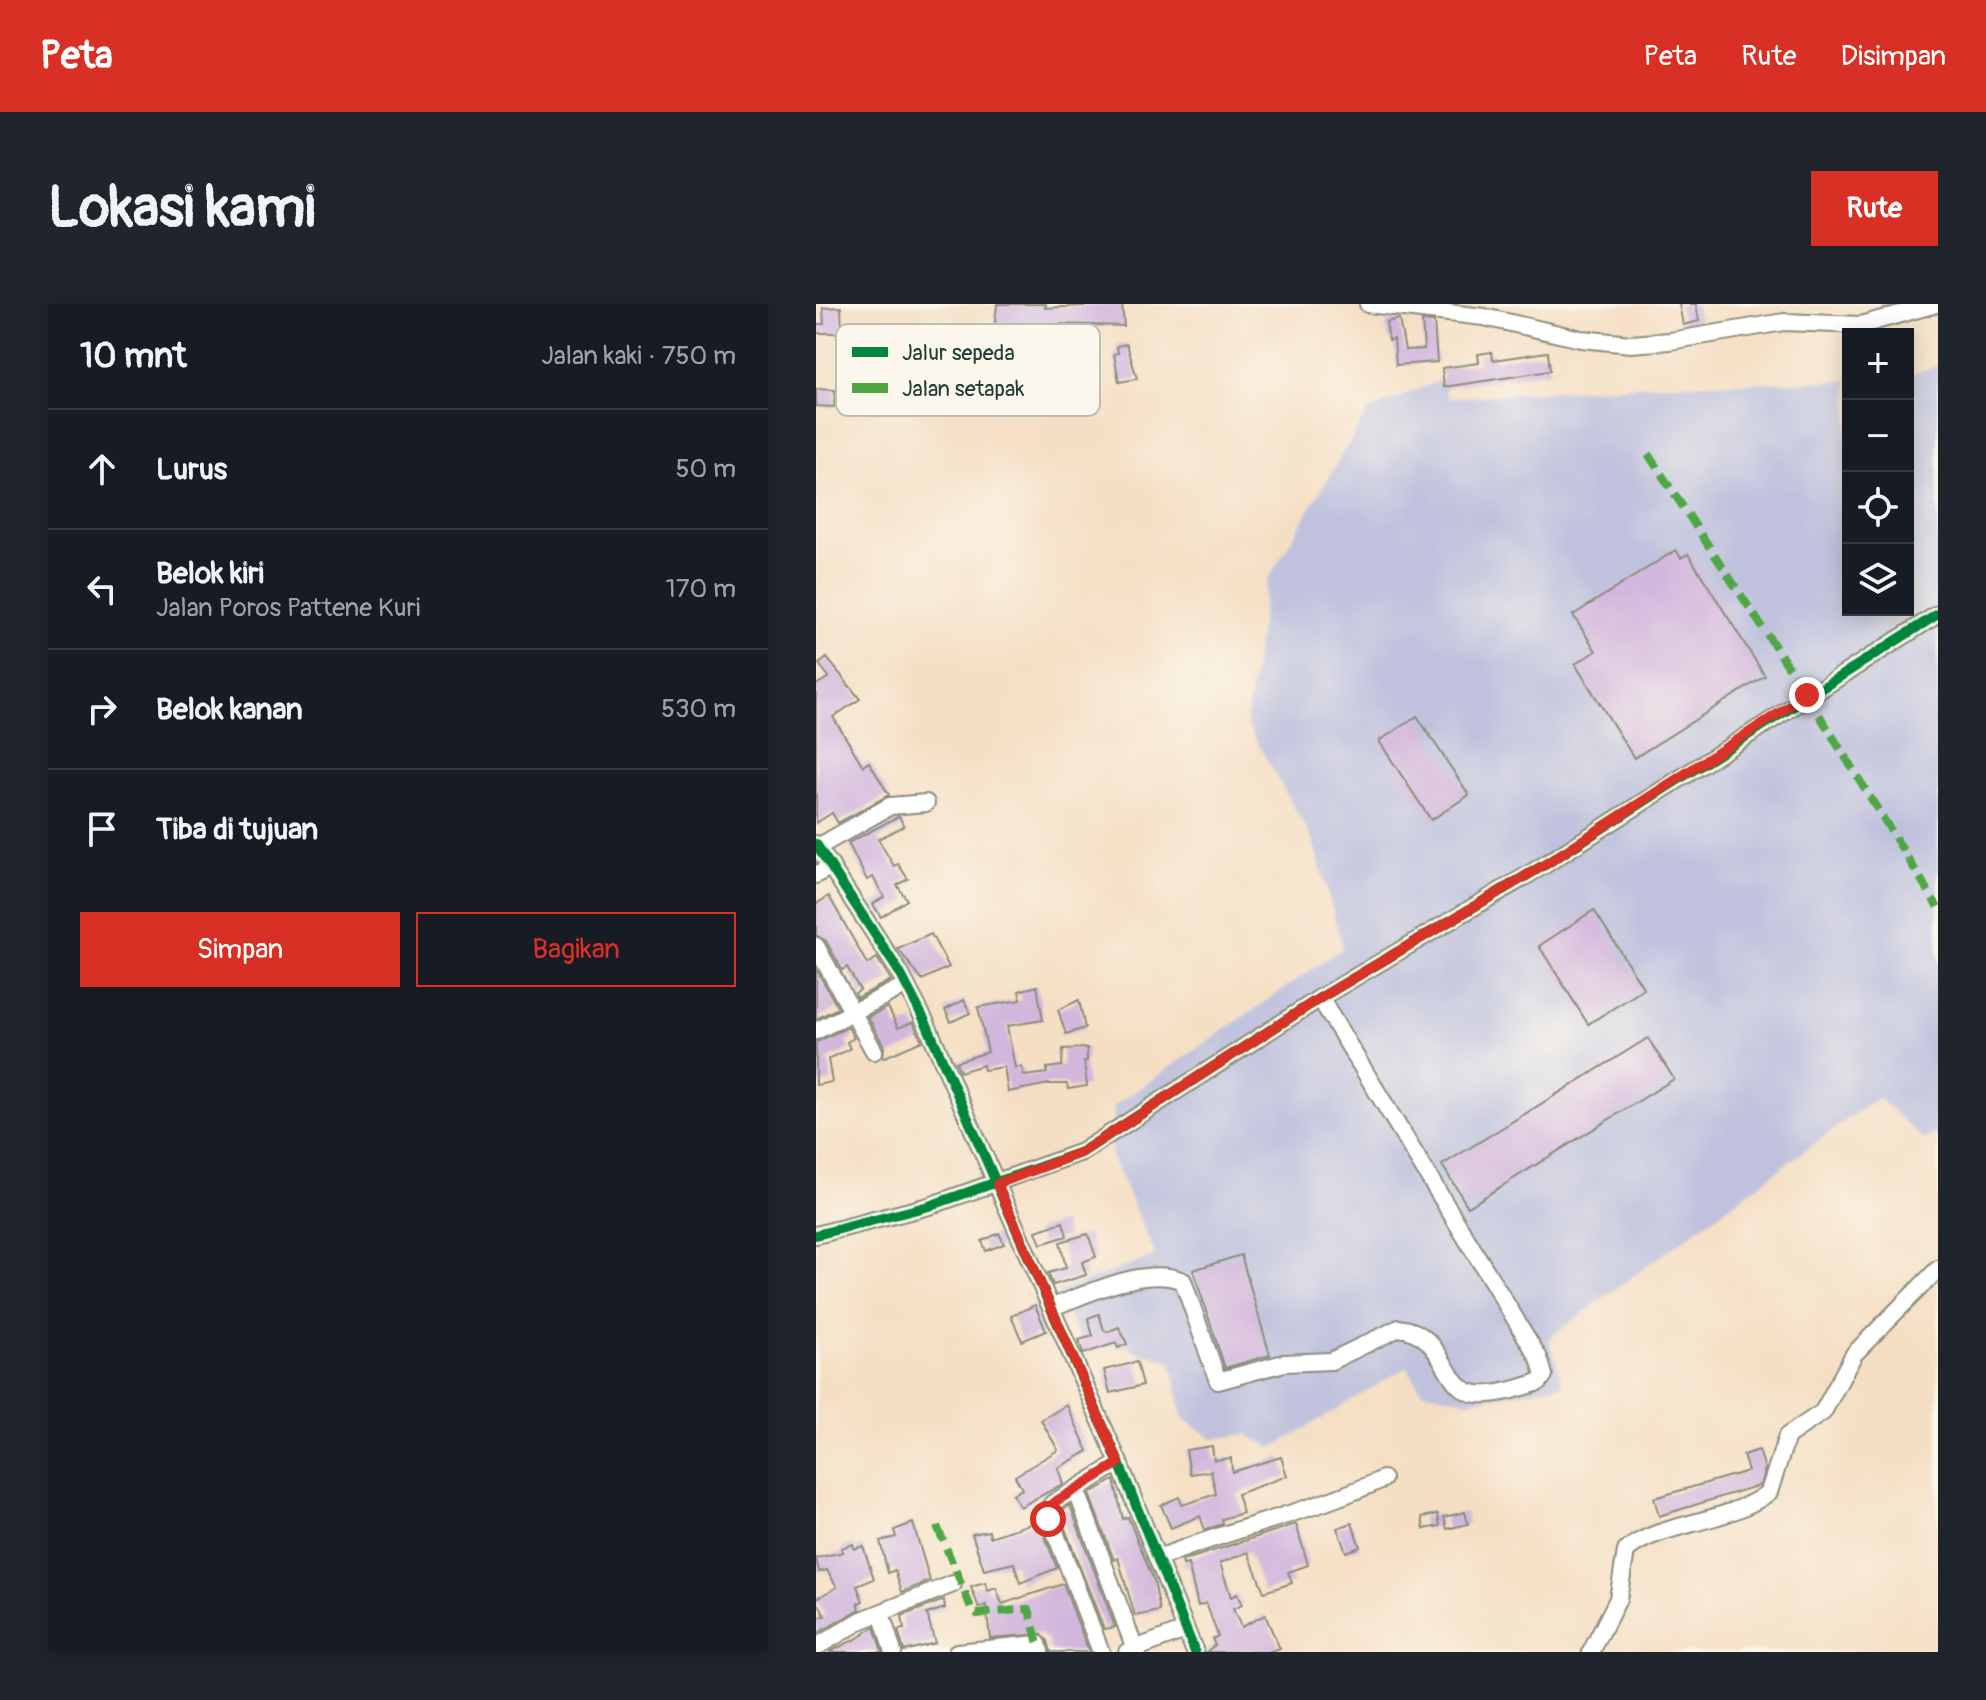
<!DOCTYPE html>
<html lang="id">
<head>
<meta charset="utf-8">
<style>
	:root { --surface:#171b24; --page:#20242c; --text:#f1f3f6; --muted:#9ea1a6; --line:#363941; --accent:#d93025 }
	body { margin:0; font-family:Pangolin,sans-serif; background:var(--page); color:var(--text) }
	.controls { position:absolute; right:24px; top:24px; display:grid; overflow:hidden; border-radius:0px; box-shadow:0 4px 20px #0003 }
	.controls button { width:72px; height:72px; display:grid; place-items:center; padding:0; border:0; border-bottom:2px solid var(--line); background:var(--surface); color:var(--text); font:40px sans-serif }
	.stop { position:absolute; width:24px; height:24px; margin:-18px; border:6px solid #d93025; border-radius:50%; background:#fff }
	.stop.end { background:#d93025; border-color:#fff; box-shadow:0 2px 8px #0008 }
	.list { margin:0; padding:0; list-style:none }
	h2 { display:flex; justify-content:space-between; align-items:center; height:104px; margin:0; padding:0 32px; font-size:34px }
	h2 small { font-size:26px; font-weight:400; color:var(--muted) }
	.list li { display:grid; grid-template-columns:52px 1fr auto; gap:24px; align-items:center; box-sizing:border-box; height:120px; padding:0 32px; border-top:2px solid var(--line) }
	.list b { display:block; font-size:30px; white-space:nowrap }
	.list p { margin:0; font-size:26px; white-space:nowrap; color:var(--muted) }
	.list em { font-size:26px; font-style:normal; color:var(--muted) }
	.actions { display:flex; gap:16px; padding:24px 32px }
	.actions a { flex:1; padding:18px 0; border:2px solid var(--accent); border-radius:0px; text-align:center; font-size:28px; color:var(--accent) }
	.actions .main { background:var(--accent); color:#fff }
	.icon { flex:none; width:44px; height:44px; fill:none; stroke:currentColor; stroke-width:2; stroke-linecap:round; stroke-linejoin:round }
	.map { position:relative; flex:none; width:1122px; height:1348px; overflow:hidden; border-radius:0px }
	header { display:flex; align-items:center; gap:48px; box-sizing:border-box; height:112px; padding:0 40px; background:var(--accent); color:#fff }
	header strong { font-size:38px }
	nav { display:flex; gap:44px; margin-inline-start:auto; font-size:28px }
	.intro { display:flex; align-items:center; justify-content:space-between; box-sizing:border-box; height:192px; padding:0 48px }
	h1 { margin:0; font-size:56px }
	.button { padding:20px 36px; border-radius:0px; background:var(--accent); color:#fff; font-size:28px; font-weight:700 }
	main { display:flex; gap:48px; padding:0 48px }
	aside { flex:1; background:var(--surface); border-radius:0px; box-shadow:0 4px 20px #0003 }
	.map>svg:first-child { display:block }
	.industrial { fill:#c0c2dd }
	.building { fill:#d2b6dc }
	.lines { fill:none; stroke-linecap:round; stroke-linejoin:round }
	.minor-casing { stroke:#8a8e7c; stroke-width:20 }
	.minor { stroke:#fff; stroke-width:16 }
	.quiet { stroke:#4fa644; stroke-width:8; stroke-dasharray:16 8; stroke-linecap:butt }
	.cycleway-casing { stroke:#fbf7ec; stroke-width:15 }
	.cycleway { stroke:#00873e; stroke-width:10 }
	.route { stroke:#d93025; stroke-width:10 }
	.key { fill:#fbf7ec; stroke:#b9bfb5; stroke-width:2 }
	.key-label { font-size:22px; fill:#1f3d34 }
</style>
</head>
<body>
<header>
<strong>Peta</strong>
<nav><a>Peta</a><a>Rute</a><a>Disimpan</a></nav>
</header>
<div class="intro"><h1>Lokasi kami</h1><a class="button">Rute</a></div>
<main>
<aside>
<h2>10 mnt<small>Jalan kaki · 750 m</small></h2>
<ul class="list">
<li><svg class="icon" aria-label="ahead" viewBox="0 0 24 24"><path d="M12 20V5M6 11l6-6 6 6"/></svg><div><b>Lurus</b></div><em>50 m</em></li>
<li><svg class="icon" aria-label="left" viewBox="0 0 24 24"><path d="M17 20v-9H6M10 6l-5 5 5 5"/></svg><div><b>Belok kiri</b><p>Jalan Poros Pattene Kuri</p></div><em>170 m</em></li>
<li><svg class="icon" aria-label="right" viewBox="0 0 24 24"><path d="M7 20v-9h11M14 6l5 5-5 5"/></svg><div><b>Belok kanan</b></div><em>530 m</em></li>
<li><svg class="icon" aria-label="arrive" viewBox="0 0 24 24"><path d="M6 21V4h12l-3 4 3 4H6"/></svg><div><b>Tiba di tujuan</b></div></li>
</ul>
<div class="actions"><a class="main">Simpan</a><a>Bagikan</a></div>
</aside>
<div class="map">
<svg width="1122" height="1348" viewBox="0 0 1122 1348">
	<rect width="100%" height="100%" fill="#fbf7ec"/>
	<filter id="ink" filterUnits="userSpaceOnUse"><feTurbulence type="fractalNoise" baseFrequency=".0125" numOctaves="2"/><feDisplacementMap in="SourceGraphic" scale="16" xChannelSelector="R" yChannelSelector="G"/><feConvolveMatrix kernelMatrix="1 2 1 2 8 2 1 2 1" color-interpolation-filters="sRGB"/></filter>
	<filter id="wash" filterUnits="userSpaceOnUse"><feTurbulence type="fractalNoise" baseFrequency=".006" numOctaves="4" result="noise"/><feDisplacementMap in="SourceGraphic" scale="32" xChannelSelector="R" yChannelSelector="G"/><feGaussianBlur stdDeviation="1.8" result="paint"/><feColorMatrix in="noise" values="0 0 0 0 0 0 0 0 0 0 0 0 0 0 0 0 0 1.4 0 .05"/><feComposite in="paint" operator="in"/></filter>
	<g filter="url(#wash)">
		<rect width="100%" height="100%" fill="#f5dfc4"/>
		<path class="industrial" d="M1122 61V827L1108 836 1062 793 733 1034 747 1081 652 1097 605 1087 591 1063 456 1144 430 1130 398 1135 367 1115 355 1057 316 1047 304 1022 265 1037 241 988 340 952 295 852 298 802 527 644 497 537 430 419 451 277 552 107 627 75 632 94 854 80 1032 77V306H1092V71Z"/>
		<g id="blocks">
			<g class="building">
				<path d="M181 0H230L229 4 306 0 308 22 240 20V36H220L219 47 176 45Z"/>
				<path d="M863 0H880L883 17 867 21Z"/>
				<path d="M25 3 26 29H0V20H8L7 4Z"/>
				<path d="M583 15 589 46 608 45 606 17 618 18 621 58 580 61 578 35 573 36 570 18Z"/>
				<path d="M311 40 321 75 303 78 298 50 302 49 301 42Z"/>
				<path d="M676 48 677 56 732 48 734 67 628 83 626 64 663 59 662 50Z"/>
				<path d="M0 85 19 86 18 103 0 102Z"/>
				<path d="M860 246 865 254 872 250 949 372 818 454 759 360 780 347 757 311Z"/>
				<path d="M11 354 44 395 17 413 47 462 53 458 73 491 22 519 16 509 0 519V381L13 373 3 360Z"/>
				<path d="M601 412 653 491 615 516 563 437Z"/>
				<path d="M83 512 88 522 62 535 78 562 82 560 92 575 81 581 91 596 65 613 57 600 68 593 57 573 51 576 32 539Z"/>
				<path d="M13 592 51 660 61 654 75 676 41 694 39 689 44 686 31 663 26 666 10 637 0 631V600Z"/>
				<path d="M778 606 828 685 772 720 723 642Z"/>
				<path d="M115 630 133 663 106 676 82 645Z"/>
				<path d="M0 665 22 704 0 715Z"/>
				<path d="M221 682 227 716 191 722 199 764 206 763 208 772 231 769V764L246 762 247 745 271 744V757H268L271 782 252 785 251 780H233L192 788 188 763 168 766 167 761 144 768 140 758 172 748 162 703 205 696 203 687Z"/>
				<path d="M148 696 154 709 135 718 129 706Z"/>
				<path d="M263 696 269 724 250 730 242 706Z"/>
				<path d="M72 703 82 724 97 718 106 737 67 754 68 742 52 713Z"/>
				<path d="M32 723 38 734 31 738 34 745 12 755 16 778 0 781V738Z"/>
				<path d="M832 734 858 775 652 903 626 861Z"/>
				<path d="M247 918 251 932 225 940 220 927Z"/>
				<path d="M183 929 188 940 170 947 166 937Z"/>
				<path d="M272 930 280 953 266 958 270 971 237 981 232 969 250 964 244 938Z"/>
				<path d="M425 951 454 1051 409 1064 377 966Z"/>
				<path d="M219 1001 230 1027 206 1037 195 1012Z"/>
				<path d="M283 1010 288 1026 291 1028 303 1023 311 1040 302 1044 300 1039 267 1050 263 1036 277 1032 272 1014Z"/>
				<path d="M321 1058 327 1081 294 1089 288 1066Z"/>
				<path d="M251 1101 272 1147 242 1164 247 1180 204 1203 197 1190 206 1185 199 1172 242 1146 225 1116Z"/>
				<path d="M396 1142 398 1156 415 1154 416 1168 465 1153 471 1172 421 1190 427 1209 406 1215 407 1220 389 1226 384 1212 355 1224 345 1201 363 1193 366 1201 400 1190 395 1167 374 1170 370 1146Z"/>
				<path d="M943 1146 949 1165 944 1181 843 1212 838 1194 932 1167 927 1151Z"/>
				<path d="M298 1176 307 1215 312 1213 338 1277 344 1307 319 1312 302 1254 298 1256 273 1190Z"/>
				<path d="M254 1201 299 1323 288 1325 243 1209Z"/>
				<path d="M649 1208 652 1220 631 1225 628 1213Z"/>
				<path d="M622 1210 624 1222 608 1225 606 1213Z"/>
				<path d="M223 1217 241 1264 204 1279 198 1259 168 1266 156 1230 173 1227 174 1233Z"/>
				<path d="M97 1219 114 1277 86 1288 79 1266 72 1269 64 1237 80 1233 78 1226Z"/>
				<path d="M536 1219 544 1243 530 1248 521 1224Z"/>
				<path d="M480 1220 492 1261 472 1268 476 1279 448 1288 432 1248 404 1259 415 1293 421 1290 426 1301 417 1305 425 1323 449 1311 464 1345 456 1348H390L399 1341 396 1335 402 1332 390 1299 382 1302 372 1260 367 1261 366 1257Z"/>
				<path d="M37 1240 38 1245 47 1242 58 1275 41 1282 47 1297 42 1299 44 1305 0 1330V1315L9 1312 0 1295 21 1283 11 1266 3 1268 0 1254 27 1248 25 1244Z"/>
				<path d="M169 1279 172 1287 180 1284 186 1300 247 1280 273 1348H235L232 1337 225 1330 174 1334 170 1301 163 1304 155 1283Z"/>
				<path d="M128 1296 129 1304 111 1310 119 1339 88 1347 82 1326 88 1325 86 1312Z"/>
				<path d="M58 1323 66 1348H13L42 1334Z"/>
			</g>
		</g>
	</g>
	<g filter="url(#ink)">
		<use href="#blocks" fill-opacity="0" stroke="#8a8e7c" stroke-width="2"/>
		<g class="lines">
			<defs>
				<g id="minor">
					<path d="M552 0 668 13 765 35 815 40 854 37 968 18 1045 21 1120 0"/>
					<path d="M0 540 84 669 111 721 303 1159 379 1348"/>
					<path d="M2 543 74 502 110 499"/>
					<path d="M0 571 15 562"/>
					<path d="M0 642 58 747"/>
					<path d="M0 727 90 681"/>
					<path d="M0 931 113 902 266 848 504 694 730 560 1122 310"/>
					<path d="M236 1003C273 990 328 961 367 977L402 1077 468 1059 515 1057 583 1024C631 1029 625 1086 661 1090 681 1092 704 1084 723 1078L728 1071 723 1054 504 694"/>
					<path d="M260 1185 319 1345"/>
					<path d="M343 1254C417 1224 495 1208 567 1175"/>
					<path d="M65 1309 77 1348"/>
					<path d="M0 1343 46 1316 137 1280"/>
					<path d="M141 1348 222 1340 224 1348"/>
					<path d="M285 1348 231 1207 237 1199 303 1159"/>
					<path d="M311 1348 369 1326"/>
					<path d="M775 1348 802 1295 810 1247C839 1219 913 1220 953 1188L971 1132 1007 1108 1038 1050 1122 965"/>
				</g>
			</defs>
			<use href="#minor" class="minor-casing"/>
			<use href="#minor" class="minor"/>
			<g class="quiet">
				<path d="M832 150 991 391 1122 603"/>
				<path d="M121 1222 156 1306 161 1310 213 1305 222 1340"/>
			</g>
			<defs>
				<g id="cycleway">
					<path d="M0 540 84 669 111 721 303 1159 379 1348"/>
					<path d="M0 931 113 902 266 848 504 694 730 560 1122 310"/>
				</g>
			</defs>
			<use href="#cycleway" class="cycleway-casing"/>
			<use href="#cycleway" class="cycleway"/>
		</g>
	</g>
	<g class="lines" filter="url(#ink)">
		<path class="route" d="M232 1215 231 1207 237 1199 303 1159 181 880 266 848 504 694 730 560 991 391"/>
	</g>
	<rect x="20" y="20" width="264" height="92" rx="12" class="key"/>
	<rect x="36" y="43" width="36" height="10" fill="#00873e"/>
	<rect x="36" y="79" width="36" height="10" fill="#4fa644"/>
	<g class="key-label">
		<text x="86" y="56">Jalur sepeda</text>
		<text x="86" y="92">Jalan setapak</text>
	</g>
</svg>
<div class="controls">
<button>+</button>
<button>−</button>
<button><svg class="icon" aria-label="locate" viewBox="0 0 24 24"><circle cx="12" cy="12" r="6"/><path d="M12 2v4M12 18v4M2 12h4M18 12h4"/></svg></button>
<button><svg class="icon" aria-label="layers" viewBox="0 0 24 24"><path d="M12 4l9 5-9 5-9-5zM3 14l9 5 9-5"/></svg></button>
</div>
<div class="stop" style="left:232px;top:1215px"></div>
<div class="stop end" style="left:991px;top:391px"></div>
</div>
</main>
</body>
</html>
